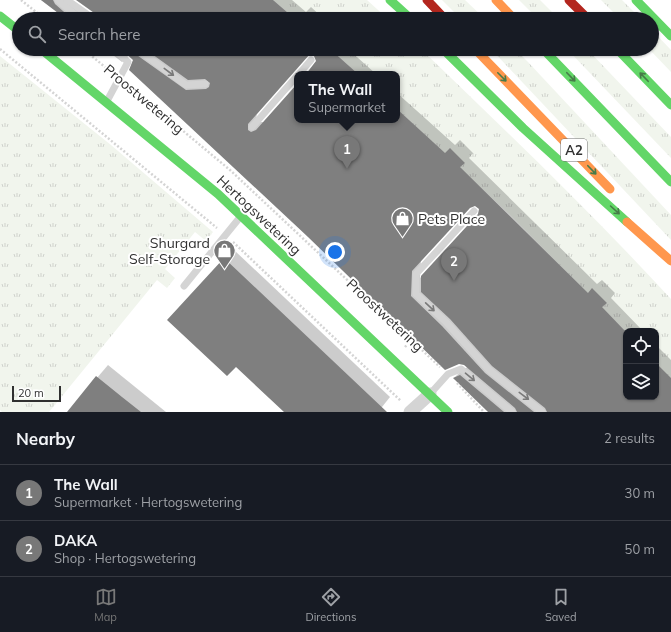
<!DOCTYPE html>
<html lang="en">
<head>
<meta charset="utf-8">
<style>
	:root { --surface:#171b24; --page:#242831; --text:#f1f3f6; --muted:#9ea1a6; --line:#363941; --accent:#787878 }
	body { margin:0; font-family:Mulish,sans-serif; background:var(--page); color:var(--text) }
	.controls { position:absolute; right:12px; bottom:12px; display:grid; overflow:hidden; border-radius:8px; box-shadow:0 1px 3px #0004 }
	.controls button { width:36px; height:36px; display:grid; place-items:center; padding:0; border:0; border-bottom:1px solid var(--line); background:var(--surface); color:var(--text); font:20px sans-serif }
	.scale { position:absolute; left:12px; bottom:10px; width:49px; box-sizing:border-box; padding-left:4px; border:2px solid #303030; border-top:0; font-size:11px; line-height:14px; white-space:nowrap; color:#303030; -webkit-text-stroke:3px #fff; paint-order:stroke }
	.you { position:absolute; left:335px; top:252px; width:14px; height:14px; margin:-10px; border:3px solid #fff; border-radius:50%; background:#1a73e8; box-shadow:0 0 0 6px #1a73e833 }
	.badge { display:grid; place-items:center; width:26px; height:26px; border-radius:50%; background:var(--accent); color:#fff; font-size:13px; font-weight:700 }
	.pin { position:absolute; translate:-50% -33px; filter:drop-shadow(0 1px 2px #0008) }
	.pin::after { content:''; position:absolute; top:21px; width:14px; height:12px; background:inherit; clip-path:polygon(0 0,100% 0,50% 100%) }
	.popup { position:absolute; left:294px; top:71px; width:106px; height:52px; box-sizing:border-box; display:grid; place-content:center; border-radius:8px; background:var(--surface); filter:drop-shadow(0 1px 3px #0005); font-size:13px; white-space:nowrap; color:var(--muted) }
	.popup b { font-size:15px; color:var(--text) }
	.popup::after { content:''; position:absolute; left:50%; top:100%; margin-left:-8px; border:8px solid transparent; border-top-color:var(--surface) }
	.list { margin:0; padding:0; list-style:none }
	h2 { display:flex; justify-content:space-between; align-items:center; height:52px; margin:0; padding:0 16px; font-size:17px }
	h2 small { font-size:13px; font-weight:400; color:var(--muted) }
	.list li { display:grid; grid-template-columns:26px 1fr auto; gap:12px; align-items:center; box-sizing:border-box; height:56px; padding:0 16px; border-top:1px solid var(--line) }
	.list b { display:block; font-size:15px; white-space:nowrap }
	.list p { margin:0; font-size:13px; white-space:nowrap; color:var(--muted) }
	.list em { font-size:13px; font-style:normal; color:var(--muted) }
	.icon { flex:none; width:22px; height:22px; fill:none; stroke:currentColor; stroke-width:2; stroke-linecap:round; stroke-linejoin:round }
	.map { position:relative; flex:none; width:671px; height:412px; overflow:hidden }
	.search { position:absolute; background:var(--surface); box-shadow:0 1px 3px #0004; left:12px; right:12px; top:12px; height:44px; display:flex; align-items:center; gap:10px; box-sizing:border-box; padding:0 14px; border-radius:22px; color:var(--muted); font-size:15px }
	.sheet { height:164px; background:var(--surface) }
	nav { display:flex; justify-content:space-around; align-items:center; box-sizing:border-box; height:56px; border-top:1px solid var(--line); background:var(--surface); font-size:11px; color:var(--muted) }
	nav a { display:grid; justify-items:center; gap:2px }
	nav .on { color:var(--accent) }
	.map>svg:first-child { display:block }
	.grass { fill:url(#grass-tufts) }
	.shadow { fill:#0003; fill-rule:evenodd }
	.building { fill:#7f7f7f }
	.lines { fill:none; stroke-linecap:round; stroke-linejoin:round }
	.path { stroke:#d4d4d4; stroke-width:2.5; stroke-dasharray:2 2; stroke-linecap:butt }
	.lane { stroke:#d4d4d4; stroke-width:7 }
	.street { stroke:#d4d4d4; stroke-width:13 }
	.fast { stroke:#63d668; stroke-width:9 }
	.slow { stroke:#ff974d; stroke-width:9 }
	.jam { stroke:#b3261e; stroke-width:9 }
	.oneway { stroke:#7a7a7a }
	.oneway2 { stroke:#477b49 }
	.labels { text-anchor:middle; dominant-baseline:central; stroke-width:4; stroke-linejoin:round; paint-order:stroke }
	.shield { fill:#fff; stroke:#6e6e6e; stroke-width:1 }
	.shield-label { font-size:13px; font-weight:bold; fill:#303030 }
	.street-label { font-size:14px; fill:#303030; stroke:#fff }
	.poi-label { font-size:14px; fill:#303030; stroke:#fff; text-anchor:start }
</style>
</head>
<body>
<div class="map">
<svg width="671" height="412" viewBox="0 0 671 412">
	<defs>
		<pattern id="grass-tufts" width="24" height="20" patternUnits="userSpaceOnUse"><rect width="24" height="20" fill="#f1f5ed"/><path d="M3 7l-1-3M5 7V3M7 7l1-3M15 17l-1-3M17 17v-4M19 17l1-3" fill="none" stroke="#cfd2cc"/></pattern>
	</defs>
	<rect width="100%" height="100%" fill="#fff"/>
	<g class="grass">
		<path d="M273 0H367L388 19H295Z"/>
		<path d="M442 0H465L485 19H461Z"/>
		<path d="M519 0H540L559 19H538Z"/>
		<path d="M601 0H622L641 19H620Z"/>
		<path d="M652 30 671 50V72L649 49H652Z"/>
		<path d="M330 49H421C506 131 591 212 671 299V379L656 363V331L626 332 510 215 397 109V74H358Z"/>
		<path d="M491 49H515L528 62 671 215V240Z"/>
		<path d="M567 49H587L671 137V158Z"/>
		<path d="M0 56 111 145 213 232 206 241 195 232 165 269 175 278 167 288 157 280 49 412H2L0 410Z"/>
	</g>
	<g class="shadow">
		<path d="M41 0H70L90 15 94 11 77 0H292L306 12 311 7 324 19H66Z"/>
		<path d="M105 49H348L376 74H307L316 64 317 58 313 54H310L257 114 256 119 258 122H265L297 85V120H397V93L455 145 460 140 473 153 469 158 597 284 602 280 615 293 611 298 643 331H626V397H656V345L671 360V412H489L454 378 463 369 468 367 129 55 122 62ZM472 205 479 207V214L420 278 421 260Z"/>
		<path d="M234 250 390 397 378 412H285L225 259Z"/>
		<path d="M108 365 166 412H68Z"/>
	</g>
	<g class="building">
		<path d="M41 0H53L55 4 72 19H66Z"/>
		<path d="M76 0H273L295 19H99L97 15Z"/>
		<path d="M121 49H132L134 53 186 90 206 89 209 87 210 83 205 79 188 80 145 49H330L358 74H306L316 61 314 56 309 55 248 124V130L251 132 256 130 297 84V120H397V109L445 153 450 148 465 163 460 167 588 293 592 288 607 303 602 307 626 332V397H656V363L671 378V412H547L545 408 492 366 450 319 421 292V276L478 214 479 209 475 206 470 208 412 271 411 296 442 326 485 373 534 412H517L515 408 464 365 459 364 445 370 308 237 129 70 133 60Z"/>
		<path d="M224 258 387 412H284L236 367 227 376 167 320Z"/>
		<path d="M460 375 504 412H488L453 378Z"/>
		<path d="M96 376 122 397 141 412H67Z"/>
	</g>
	<g class="lines">
		<g class="path">
			<path d="M21 0 45 19"/>
			<path d="M0 49 217 228"/>
			<path d="M83 49 110 71"/>
			<path d="M128 85 230 170 440 367"/>
			<path d="M233 242 401 401"/>
			<path d="M405 347 411 340"/>
			<path d="M457 383 484 412"/>
		</g>
		<g class="lane">
			<path d="M58 0 80 19"/>
			<path d="M67 0 94 19"/>
			<path d="M137 49 186 85 205 84"/>
			<path d="M299 74 311 60"/>
			<path d="M107 101 128 62 114 49"/>
			<path d="M252 127 297 76"/>
			<path d="M474 211 416 274V294L446 322 489 370 542 412"/>
			<path d="M184 286 241 216"/>
			<path d="M430 394 448 374 461 369 512 412"/>
		</g>
		<path class="street" d="M410 412 430 394"/>
		<g class="fast">
			<path d="M390 0 411 19"/>
			<path d="M636 0 671 36"/>
			<path d="M0 16 19 31"/>
			<path d="M41 49 218 194 448 412"/>
			<path d="M443 49 523 128 627 222"/>
			<path d="M543 49 671 182"/>
			<path d="M617 49 671 105"/>
		</g>
		<g class="slow">
			<path d="M496 0 514 19"/>
			<path d="M475 49 610 189"/>
			<path d="M627 222 671 261"/>
		</g>
		<g class="jam">
			<path d="M427 0 445 19"/>
			<path d="M569 0 588 19"/>
		</g>
	</g>
	<defs><path id="oneway-shaft" d="M-6 0H5M1.5-3L5.5 0L1.5 3" fill="none" stroke-width="1.6" stroke-linecap="round" stroke-linejoin="round"/></defs>
	<g class="oneway">
		<use href="#oneway-shaft" transform="translate(169 72) rotate(37)"/>
		<use href="#oneway-shaft" transform="translate(430 307) rotate(43)"/>
		<use href="#oneway-shaft" transform="translate(470 377) rotate(40)"/>
		<use href="#oneway-shaft" transform="translate(524 396) rotate(37)"/>
	</g>
	<g class="oneway2">
		<use href="#oneway-shaft" transform="translate(502 77) rotate(45)"/>
		<use href="#oneway-shaft" transform="translate(571 77) rotate(46)"/>
		<use href="#oneway-shaft" transform="translate(644 77) rotate(-134)"/>
		<use href="#oneway-shaft" transform="translate(592 170) rotate(46)"/>
		<use href="#oneway-shaft" transform="translate(615 210) rotate(42)"/>
	</g>
	<defs>
		<symbol id="shop-pin" viewBox="-11 -11 22 30"><path d="M0 17L-7.5 6A9.5 9.5 0 1 1 7.5 6Z" fill="#787878" stroke="#fff"/><path d="M-5-2.5h2.3a2.7 3.5 0 0 1 5.4 0H5L5.5 6h-11ZM-1.5-2.5h3a1.5 2.3 0 0 0-3 0Z" fill="#fff"/></symbol>
	</defs>
	<g fill-rule="evenodd">
		<use href="#shop-pin" x="390" y="206" width="25" height="34"/>
		<use href="#shop-pin" x="212" y="238" width="25" height="34"/>
	</g>
	<g class="labels">
		<rect class="shield" x="561" y="139" width="26" height="22" rx="3"/>
		<g class="shield-label">
			<text x="574" y="150">A2</text>
		</g>
		<g class="street-label">
			<text transform="translate(144 99) rotate(40)">Proostwetering</text>
			<text transform="translate(259 215) rotate(43)">Hertogswetering</text>
			<text transform="translate(385 315) rotate(43)">Proostwetering</text>
		</g>
		<g class="poi-label">
			<text x="418" y="219">Pets Place</text>
			<text x="210" y="243" text-anchor="end">Shurgard<tspan x="210" dy="16">Self-Storage</tspan></text>
		</g>
	</g>
</svg>
<div class="controls">
<button><svg class="icon" aria-label="locate" viewBox="0 0 24 24"><circle cx="12" cy="12" r="6"/><path d="M12 2v4M12 18v4M2 12h4M18 12h4"/></svg></button>
<button><svg class="icon" aria-label="layers" viewBox="0 0 24 24"><path d="M12 4l9 5-9 5-9-5zM3 14l9 5 9-5"/></svg></button>
</div>
<div class="scale">20 m</div>
<div class="you"></div>
<div class="pin badge" style="left:347px;top:169px">1</div>
<div class="popup"><b>The Wall</b>Supermarket</div>
<div class="pin badge" style="left:454px;top:281px">2</div>
<div class="search"><svg class="icon" aria-label="search" viewBox="0 0 24 24"><circle cx="10" cy="10" r="6"/><path d="M15 15l6 6"/></svg>Search here</div>
</div>
<section class="sheet">
<h2>Nearby<small>2 results</small></h2>
<ul class="list">
<li><span class="badge">1</span><div><b>The Wall</b><p>Supermarket · Hertogswetering</p></div><em>30 m</em></li>
<li><span class="badge">2</span><div><b>DAKA</b><p>Shop · Hertogswetering</p></div><em>50 m</em></li>
</ul>
</section>
<nav>
<a class="on"><svg class="icon" aria-label="map" viewBox="0 0 24 24"><path d="M3 6l6-2 6 2 6-2v14l-6 2-6-2-6 2zM9 4v14M15 6v14"/></svg>Map</a>
<a><svg class="icon" aria-label="directions" viewBox="0 0 24 24"><path d="M12 3l9 9-9 9-9-9zM9 14v-3h6M13 9l2 2-2 2"/></svg>Directions</a>
<a><svg class="icon" aria-label="saved" viewBox="0 0 24 24"><path d="M7 4h10v16l-5-4-5 4z"/></svg>Saved</a>
</nav>
</body>
</html>
